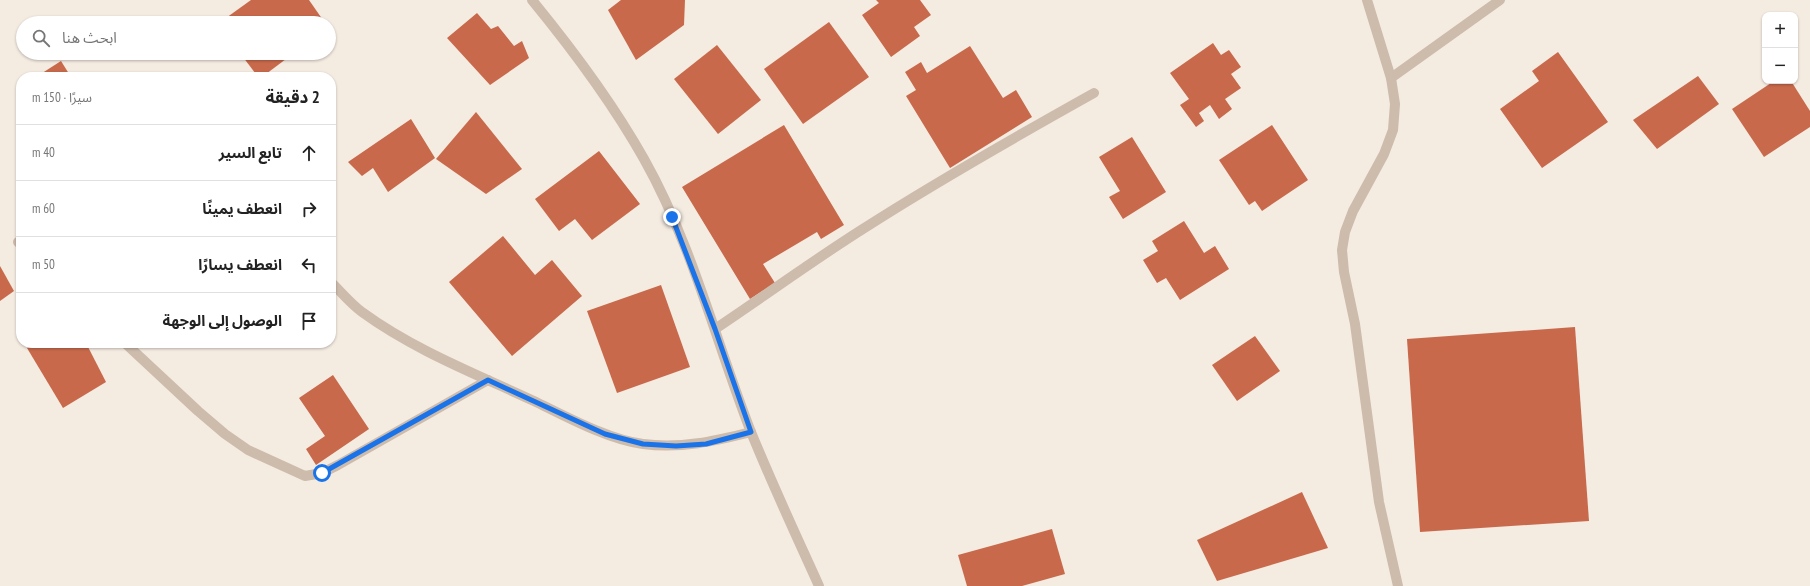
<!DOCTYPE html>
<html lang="ar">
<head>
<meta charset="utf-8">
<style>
	:root { --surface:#fff; --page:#f2f2f2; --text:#222; --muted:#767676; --line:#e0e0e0 }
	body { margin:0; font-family:"PT Sans Narrow","Noto Sans Arabic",sans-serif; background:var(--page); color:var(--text); direction:rtl }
	.controls { position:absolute; right:12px; top:12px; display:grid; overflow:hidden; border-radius:8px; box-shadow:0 1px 3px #0004 }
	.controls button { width:36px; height:36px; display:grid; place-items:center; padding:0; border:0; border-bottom:1px solid var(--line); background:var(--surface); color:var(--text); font:20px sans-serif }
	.stop { position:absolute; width:12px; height:12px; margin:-9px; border:3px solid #1a73e8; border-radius:50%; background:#fff }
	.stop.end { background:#1a73e8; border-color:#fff; box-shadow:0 1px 4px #0008 }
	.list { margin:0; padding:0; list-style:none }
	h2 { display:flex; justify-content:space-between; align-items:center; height:52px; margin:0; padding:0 16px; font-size:17px }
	h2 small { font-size:13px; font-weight:400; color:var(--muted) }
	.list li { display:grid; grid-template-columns:26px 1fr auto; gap:12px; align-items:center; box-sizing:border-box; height:56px; padding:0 16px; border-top:1px solid var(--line) }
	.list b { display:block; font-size:15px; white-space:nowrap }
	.list em { font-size:13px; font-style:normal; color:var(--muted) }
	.icon { flex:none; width:22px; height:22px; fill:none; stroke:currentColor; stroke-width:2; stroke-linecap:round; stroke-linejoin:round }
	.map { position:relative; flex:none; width:1810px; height:586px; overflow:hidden; direction:ltr }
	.search { position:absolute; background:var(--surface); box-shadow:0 1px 3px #0004; left:16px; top:16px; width:320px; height:44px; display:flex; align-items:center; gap:10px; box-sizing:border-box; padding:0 14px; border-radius:22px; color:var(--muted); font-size:15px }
	.panel { position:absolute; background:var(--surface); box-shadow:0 1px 3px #0004; left:16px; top:72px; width:320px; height:276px; border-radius:16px; direction:rtl }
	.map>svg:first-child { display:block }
	.building { fill:#c8694b }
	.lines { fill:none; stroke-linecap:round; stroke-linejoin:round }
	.minor { stroke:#cdbbac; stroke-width:10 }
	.route { stroke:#1a73e8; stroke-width:5 }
</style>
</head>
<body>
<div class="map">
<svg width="1810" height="586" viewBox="0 0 1810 586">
	<rect width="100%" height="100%" fill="#f4ebe1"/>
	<g class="building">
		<path d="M251 0H309L325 23H219Z"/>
		<path d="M621 0H685L684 25 636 60 608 10Z"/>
		<path d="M876 0H920L931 15 914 27 920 36 891 57 862 15 879 3Z"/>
		<path d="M477 13 491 29 498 26 514 46 522 41 529 58 490 85 447 38Z"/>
		<path d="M829 22 869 77 803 124 764 69Z"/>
		<path d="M1213 43 1221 55 1229 50 1241 67 1231 74 1241 88 1225 99 1232 109 1219 119 1210 105 1199 113 1204 121 1196 127 1180 105 1189 99 1170 73Z"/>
		<path d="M717 45 761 100 718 134 674 79Z"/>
		<path d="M970 46 1003 98 1016 90 1032 117 950 168 906 96 916 90 905 72 921 62 927 73Z"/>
		<path d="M1558 52 1608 122 1542 168 1500 109 1539 81 1532 71Z"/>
		<path d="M240 53H294L262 77H258Z"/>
		<path d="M61 61 71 77H36Z"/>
		<path d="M1698 76 1719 104 1657 149 1633 120Z"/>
		<path d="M1774 81H1791L1810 111V127L1764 157 1732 109Z"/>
		<path d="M476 112 522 169 486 194 436 159Z"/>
		<path d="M411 119 435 158 388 192 373 168 362 176 348 162Z"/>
		<path d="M784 125 844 225 821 239 817 232 763 264 775 283 750 299 682 187Z"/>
		<path d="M1272 125 1308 180 1262 211 1255 201 1249 205 1219 160Z"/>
		<path d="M1132 137 1166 192 1123 219 1109 197 1120 191 1099 157Z"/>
		<path d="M599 151 640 204 592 240 575 219 559 231 535 199Z"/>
		<path d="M1184 221 1204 253 1215 246 1229 269 1180 300 1166 278 1157 283 1143 260 1158 251 1152 241Z"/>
		<path d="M503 236 535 275 552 260 582 296 512 356 449 282Z"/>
		<path d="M0 266 14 291 0 301Z"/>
		<path d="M661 285 690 367 617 393 587 311Z"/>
		<path d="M1575 327 1589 521 1420 532 1407 339Z"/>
		<path d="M1255 336 1280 371 1237 401 1212 365Z"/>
		<path d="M37 343H86L106 382 63 408 27 348Z"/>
		<path d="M333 375 369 429 316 465 306 449 325 436 299 398Z"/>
		<path d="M1302 492 1328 548 1217 581 1197 540Z"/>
		<path d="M1052 529 1065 574 1022 586H967L958 555Z"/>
	</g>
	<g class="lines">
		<g class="minor">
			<path d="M532 0C573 50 612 102 644 159 692 244 716 342 751 432 772 484 796 535 819 586"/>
			<path d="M1367 0 1391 78 1395 104 1393 130 1384 154 1353 211 1345 232 1342 250 1344 272 1355 324 1379 502 1398 586"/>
			<path d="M1391 78 1500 0"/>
			<path d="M18 242 21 245"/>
			<path d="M331 282C341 292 351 304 362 312 414 350 476 374 534 401 565 416 609 440 643 444 681 449 715 441 751 432"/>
			<path d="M715 329C766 295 815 259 866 227 941 179 1017 136 1094 93"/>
			<path d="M125 343 198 411 225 434 248 450 305 476 322 473 338 465 488 380"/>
		</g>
	</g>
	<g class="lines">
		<path class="route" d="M322 473 488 380 605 434 643 444 676 446 706 444 751 432 715 329 672 217"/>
	</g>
</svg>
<div class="controls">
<button>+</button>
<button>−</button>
</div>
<div class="stop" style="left:322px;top:473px"></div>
<div class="stop end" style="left:672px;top:217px"></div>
<div class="search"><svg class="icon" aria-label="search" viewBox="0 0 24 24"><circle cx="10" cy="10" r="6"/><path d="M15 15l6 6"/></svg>ابحث هنا</div>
<section class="panel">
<h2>2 دقيقة<small>سيرًا · 150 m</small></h2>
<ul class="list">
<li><svg class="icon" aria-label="ahead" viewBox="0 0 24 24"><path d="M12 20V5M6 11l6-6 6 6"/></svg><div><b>تابع السير</b></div><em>40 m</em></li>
<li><svg class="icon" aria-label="right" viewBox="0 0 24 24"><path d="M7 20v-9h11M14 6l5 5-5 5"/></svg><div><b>انعطف يمينًا</b></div><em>60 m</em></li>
<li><svg class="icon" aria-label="left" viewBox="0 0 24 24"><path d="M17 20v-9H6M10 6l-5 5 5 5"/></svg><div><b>انعطف يسارًا</b></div><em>50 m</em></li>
<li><svg class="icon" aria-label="arrive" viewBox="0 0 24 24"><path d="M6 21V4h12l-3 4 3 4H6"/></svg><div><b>الوصول إلى الوجهة</b></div></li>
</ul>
</section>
</div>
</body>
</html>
